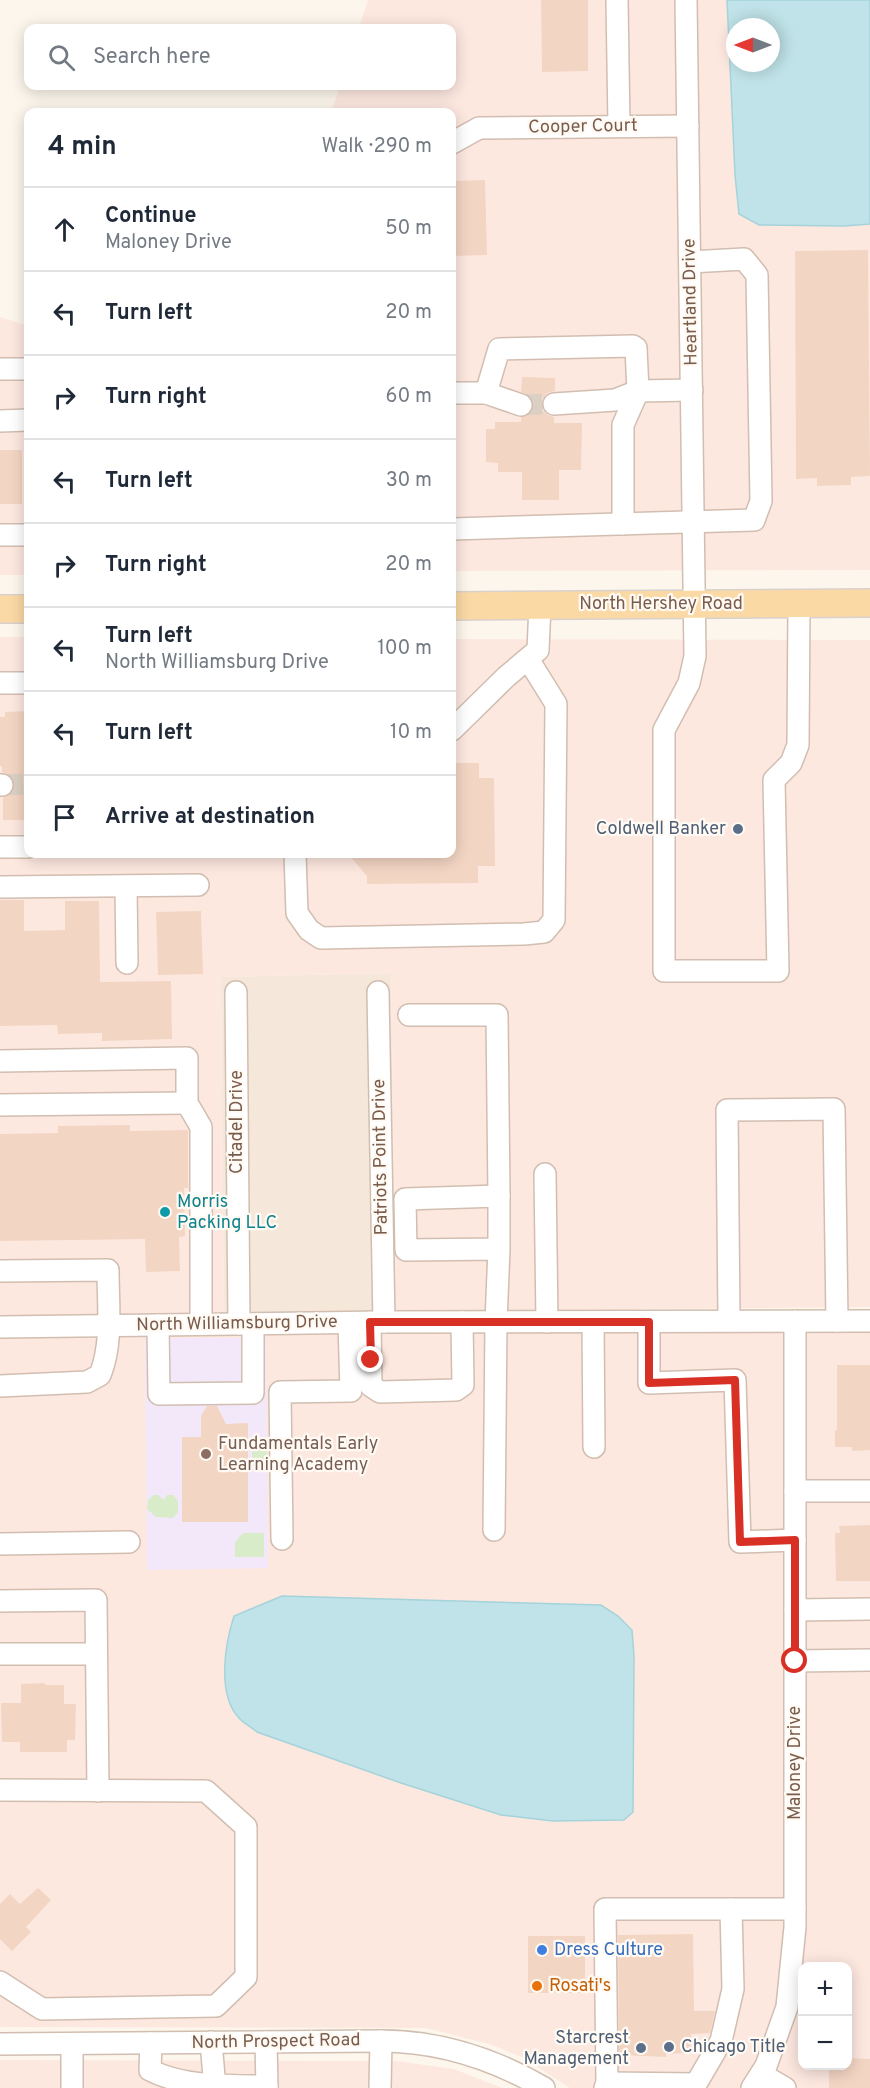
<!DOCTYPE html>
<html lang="en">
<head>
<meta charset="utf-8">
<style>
	:root { --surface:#fff; --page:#f6f6f7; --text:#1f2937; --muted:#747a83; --line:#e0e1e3 }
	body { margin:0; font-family:Overpass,sans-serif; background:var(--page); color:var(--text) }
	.controls { position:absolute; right:18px; bottom:18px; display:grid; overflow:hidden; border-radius:12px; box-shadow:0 3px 15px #0003 }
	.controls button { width:54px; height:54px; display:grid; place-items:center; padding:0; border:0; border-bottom:2px solid var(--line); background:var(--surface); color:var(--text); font:30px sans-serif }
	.compass { position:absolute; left:726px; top:18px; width:54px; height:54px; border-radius:50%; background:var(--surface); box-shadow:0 3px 15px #0003; rotate:270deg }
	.stop { position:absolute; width:18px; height:18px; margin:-14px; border:4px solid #d93025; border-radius:50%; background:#fff }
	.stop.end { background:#d93025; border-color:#fff; box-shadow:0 2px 6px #0008 }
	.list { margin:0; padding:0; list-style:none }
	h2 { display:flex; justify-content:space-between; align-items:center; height:78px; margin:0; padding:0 24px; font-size:26px }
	h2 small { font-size:20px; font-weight:400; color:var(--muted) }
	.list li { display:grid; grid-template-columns:39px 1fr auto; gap:18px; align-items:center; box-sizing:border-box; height:84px; padding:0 24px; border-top:2px solid var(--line) }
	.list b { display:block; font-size:22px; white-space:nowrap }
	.list p { margin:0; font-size:20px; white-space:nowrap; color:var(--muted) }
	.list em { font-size:20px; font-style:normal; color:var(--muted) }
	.icon { flex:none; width:33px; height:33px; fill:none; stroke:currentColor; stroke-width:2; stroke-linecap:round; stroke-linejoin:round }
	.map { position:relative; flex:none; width:870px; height:2088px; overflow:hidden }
	.search { position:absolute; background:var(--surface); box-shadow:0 3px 15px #0003; left:24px; top:24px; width:432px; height:66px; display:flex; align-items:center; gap:15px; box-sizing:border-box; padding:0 21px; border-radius:12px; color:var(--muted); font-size:22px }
	.panel { position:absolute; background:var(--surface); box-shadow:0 3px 15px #0003; left:24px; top:108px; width:432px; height:750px; border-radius:12px }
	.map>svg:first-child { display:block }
	.residential { fill:#f5e8da }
	.commercial { fill:#fde8e0; fill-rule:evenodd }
	.education { fill:#f3e8fa }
	.green { fill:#d8ecc9 }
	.water { fill:#bfe3e8; stroke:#a5d3da; stroke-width:1.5; fill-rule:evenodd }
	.building { fill:#f3d5c3 }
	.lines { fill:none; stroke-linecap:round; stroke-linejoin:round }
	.minor-tunnel { stroke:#dcd0c4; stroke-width:21; stroke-dasharray:21 10; stroke-linecap:butt }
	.minor-casing { stroke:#d1beb0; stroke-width:24 }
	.major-casing { stroke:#dad1cd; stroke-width:30 }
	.minor { stroke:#fff; stroke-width:21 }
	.major { stroke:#fbd9a5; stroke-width:27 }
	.route { stroke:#d93025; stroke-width:8 }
	.service-dot { fill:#5c6f8a; stroke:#fffaf3; stroke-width:2 }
	.culture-dot { fill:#0f9aa8; stroke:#fffaf3; stroke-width:2 }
	.education-dot { fill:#8d6e63; stroke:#fffaf3; stroke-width:2 }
	.shop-dot { fill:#3f7fe0; stroke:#fffaf3; stroke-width:2 }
	.food-dot { fill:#e8710a; stroke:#fffaf3; stroke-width:2 }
	.labels { text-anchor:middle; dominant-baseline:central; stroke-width:4.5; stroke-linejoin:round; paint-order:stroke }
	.street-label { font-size:18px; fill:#7a5c4d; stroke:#fffaf3 }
	.service-label { font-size:18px; fill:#4e5e75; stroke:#fffaf3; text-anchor:end }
	.culture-label { font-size:18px; fill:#0d838f; stroke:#fffaf3; text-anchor:start }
	.education-label { font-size:18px; fill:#785e54; stroke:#fffaf3; text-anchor:start }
	.shop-label { font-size:18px; fill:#366cbe; stroke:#fffaf3; text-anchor:start }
	.food-label { font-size:18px; fill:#c56008; stroke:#fffaf3; text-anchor:start }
</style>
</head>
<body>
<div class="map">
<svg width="870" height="2088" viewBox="0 0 870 2088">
	<rect width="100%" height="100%" fill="#fdf6ec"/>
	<path class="residential" d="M391 973 396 1313 224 1314 221 977Z"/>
	<g class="commercial">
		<path d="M368 0H870V570L452 571V112H331L340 86H452V28H359ZM735 27H771V63H735Z"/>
		<path d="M0 317 28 326V575H0Z"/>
		<path d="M0 637H28V854H452V639L870 640V1307L635 1309 634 1332 870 1329V2088H570L522 2057 489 2044 426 2028 0 2027ZM391 973 396 1312 224 1314 221 977ZM802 1966H848V2066H802Z"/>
		<path d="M0 2060 396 2061 454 2069 502 2088H0Z"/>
	</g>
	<path class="education" d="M145 1338H266L268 1568 147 1570Z"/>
	<g class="green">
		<path d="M255 1442H263L267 1445V1464L263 1468H257L252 1464V1445Z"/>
		<path d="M153 1495H158L164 1500 167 1495H173L178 1501V1512L173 1518 156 1517 147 1509 148 1500Z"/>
		<path d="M243 1533H264V1557H235V1542Z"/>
	</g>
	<g class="water">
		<path d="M727 0H870V224L844 226 759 225 739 214 735 175ZM735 27H771V63H735Z"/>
		<path d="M282 1596 601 1605 618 1616 632 1630 634 1656 633 1812 624 1820 553 1821 501 1815 401 1783 257 1732C251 1727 243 1723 238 1717 217 1693 225 1644 234 1616Z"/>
	</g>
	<g class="building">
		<path d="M541 0H588V71L542 72Z"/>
		<path d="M485 180 487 255 452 256V181Z"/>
		<path d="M868 250 870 476 851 477V485L817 486V478L796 479 795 251Z"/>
		<path d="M522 377 555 378V391L547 393 542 399 543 411 548 415 554 417V423H582L581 470H559V500H522V472H498V463L486 462V429H495V422H521V417L529 415 533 410 534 403 531 397 521 392Z"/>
		<rect x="0" y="450" width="22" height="54"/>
		<path d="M28 711V820H3V798L13 792 15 784 13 778 2 772V766H0V717H5V712Z"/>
		<path d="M452 763H479V778H494L495 866H478V883L367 884V876L348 854H452Z"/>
		<path d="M0 900H24V931L65 930V901H99L100 982 171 981 172 1039 102 1041V1033L58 1034 57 1025 0 1026Z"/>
		<path d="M201 911 203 974 158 975 156 912Z"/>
		<path d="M130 1125V1131L188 1130V1188H184L185 1236 179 1237 180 1271 146 1272 145 1239 0 1241V1134L58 1133V1126Z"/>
		<path d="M837 1365H870V1450L852 1451V1447H835V1430H837Z"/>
		<path d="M207 1406H217L226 1424 248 1423V1522H182V1437H201V1416Z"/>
		<path d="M870 1525V1581H836L835 1533H840L839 1526Z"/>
		<path d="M45 1683V1685H64V1704H76L75 1740H67V1752H20V1742H2L1 1703H21V1684Z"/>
		<path d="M38 1888 51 1900 26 1927 31 1932 12 1951 0 1939V1904L10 1894 20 1904Z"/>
		<path d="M693 1934 694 2011H715L710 2033 691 2034V2053L666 2054V2057L619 2055 618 1935Z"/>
		<rect x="528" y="1936" width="57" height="57"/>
		<path d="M848 2058 870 2059V2088H829V2066H848Z"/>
	</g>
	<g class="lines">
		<g class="minor-tunnel">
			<path d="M521 405 554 404"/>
			<path d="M2 785 28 784"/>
		</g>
		<defs>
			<g id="minor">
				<path d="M617 0 619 126"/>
				<path d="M686 0 695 656 689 683 664 730V971H778L774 780 791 763 798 745 799 604"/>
				<path d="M452 143 479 128 688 126"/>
				<path d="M0 369H28"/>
				<path d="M452 393H486L521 405"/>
				<path d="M486 393 499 349 633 346 636 348 638 391 623 425V524"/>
				<path d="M554 404 615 400 638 391 692 390"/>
				<path d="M0 421 28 420"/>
				<path d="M452 529 754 520 761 501 757 275 744 259 690 262"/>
				<path d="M0 535H28"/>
				<path d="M0 683H28"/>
				<path d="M452 730 506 677 538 650 540 605"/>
				<path d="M0 785H2"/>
				<path d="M0 847H28"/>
				<path d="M295 854 297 913 309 930 321 938 524 934 544 932 554 920 556 704 528 659"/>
				<path d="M126 886 127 963"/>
				<path d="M0 887 198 885"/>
				<path d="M236 992 239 1324"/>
				<path d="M378 992 384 1322"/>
				<path d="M409 1015H497L499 1196"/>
				<path d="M0 1061 187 1058V1103L201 1127V1324"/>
				<path d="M0 1105 187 1103"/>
				<path d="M545 1174 547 1322"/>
				<path d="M0 1271 108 1270C108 1304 113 1343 100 1375L87 1382 0 1386"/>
				<path d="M729 1321 727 1110 834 1109 837 1321"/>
				<path d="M370 1322 371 1386 380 1392 456 1390 463 1385 462 1322"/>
				<path d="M593 1322 594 1447"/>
				<path d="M649 1322V1383L735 1380 740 1542 795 1540"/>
				<path d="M158 1325 159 1394 253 1393V1324"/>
				<path d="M0 1327 384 1322 870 1321"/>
				<path d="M795 1491H870"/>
				<path d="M494 1530 496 1322 499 1249 406 1250 405 1199 499 1196V1249"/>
				<path d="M282 1539 280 1392 351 1391 349 1323"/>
				<path d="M0 1544 129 1542"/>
				<path d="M0 1601 96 1600 98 1791"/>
				<path d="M795 1610 870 1609"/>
				<path d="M0 1654H96"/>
				<path d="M795 1661 870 1660"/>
				<path d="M0 1790 206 1791 246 1827V1977L216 2006 42 2009 0 1982"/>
				<path d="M211 2042 215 2088"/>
				<path d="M266 2042 267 2088"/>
				<path d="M151 2043 150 2070C182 2087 231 2086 267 2086"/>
				<path d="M0 2044 381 2041C439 2041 494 2059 544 2088"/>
				<path d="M761 2074 785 2088"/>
				<path d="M607 2083 605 1909H795"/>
				<path d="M72 2088V2044"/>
				<path d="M380 2088 381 2041"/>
				<path d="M605 2088 607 2083 696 2084 721 2041 733 1989 731 1909"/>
				<path d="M752 2088 766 2066 787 2007 795 1927V1321"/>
			</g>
			<g id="major">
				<path d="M452 606 870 603"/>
				<path d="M0 609H28"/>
			</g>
		</defs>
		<use href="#minor" class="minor-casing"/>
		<use href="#major" class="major-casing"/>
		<use href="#minor" class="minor"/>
		<use href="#major" class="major"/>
	</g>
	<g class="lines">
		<path class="route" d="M371 1360 370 1322H649V1383L735 1380 740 1542 795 1540V1661"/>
	</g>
	<g class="service-dot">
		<circle cx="738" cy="829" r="6"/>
		<circle cx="669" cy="2047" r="6"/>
		<circle cx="641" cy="2048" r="6"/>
	</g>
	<circle class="culture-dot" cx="165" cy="1212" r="6"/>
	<circle class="education-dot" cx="206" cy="1454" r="6"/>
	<circle class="shop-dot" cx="542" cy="1950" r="6"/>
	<circle class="food-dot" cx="537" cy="1986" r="6"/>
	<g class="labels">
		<g class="street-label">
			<text transform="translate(583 127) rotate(-1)">Cooper Court</text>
			<text transform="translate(691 302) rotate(-91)">Heartland Drive</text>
			<text x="661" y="604">North Hershey Road</text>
			<text transform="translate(237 1122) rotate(-90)">Citadel Drive</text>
			<text transform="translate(381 1157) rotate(-91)">Patriots Point Drive</text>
			<text transform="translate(237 1324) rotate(-1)">North Williamsburg Drive</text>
			<text transform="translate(795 1763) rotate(-90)">Maloney Drive</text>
			<text transform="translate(276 2042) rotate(-1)">North Prospect Road</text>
		</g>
		<g class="service-label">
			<text x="726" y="829">Coldwell Banker</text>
			<text x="629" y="2038">Starcrest<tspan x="629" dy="21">Management</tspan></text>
			<text x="681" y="2047" text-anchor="start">Chicago Title</text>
		</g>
		<g class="culture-label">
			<text x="177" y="1202">Morris<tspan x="177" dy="21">Packing LLC</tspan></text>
		</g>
		<g class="education-label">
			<text x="218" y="1444">Fundamentals Early<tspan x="218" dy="21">Learning Academy</tspan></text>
		</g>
		<g class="shop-label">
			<text x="554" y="1950">Dress Culture</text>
		</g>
		<g class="food-label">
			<text x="549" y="1986">Rosati's</text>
		</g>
	</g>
</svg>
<div class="controls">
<button>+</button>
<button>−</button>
</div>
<svg class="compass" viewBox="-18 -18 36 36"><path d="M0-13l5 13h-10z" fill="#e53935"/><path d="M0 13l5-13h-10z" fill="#747a83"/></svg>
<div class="stop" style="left:795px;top:1661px"></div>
<div class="stop end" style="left:371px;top:1360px"></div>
<div class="search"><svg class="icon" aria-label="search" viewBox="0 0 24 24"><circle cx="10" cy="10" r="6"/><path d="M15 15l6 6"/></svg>Search here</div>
<section class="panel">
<h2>4 min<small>Walk · 290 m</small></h2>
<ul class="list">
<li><svg class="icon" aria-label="ahead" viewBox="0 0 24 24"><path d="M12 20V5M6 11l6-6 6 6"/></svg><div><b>Continue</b><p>Maloney Drive</p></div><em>50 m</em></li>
<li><svg class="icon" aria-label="left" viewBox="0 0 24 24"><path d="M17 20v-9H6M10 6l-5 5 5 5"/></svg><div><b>Turn left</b></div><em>20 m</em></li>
<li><svg class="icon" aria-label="right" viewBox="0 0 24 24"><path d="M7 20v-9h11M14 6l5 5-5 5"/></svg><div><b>Turn right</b></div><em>60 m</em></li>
<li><svg class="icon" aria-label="left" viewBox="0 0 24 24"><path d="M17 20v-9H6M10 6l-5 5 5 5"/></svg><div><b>Turn left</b></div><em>30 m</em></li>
<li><svg class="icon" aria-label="right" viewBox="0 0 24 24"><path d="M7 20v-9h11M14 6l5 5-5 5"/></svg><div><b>Turn right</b></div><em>20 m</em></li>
<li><svg class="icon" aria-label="left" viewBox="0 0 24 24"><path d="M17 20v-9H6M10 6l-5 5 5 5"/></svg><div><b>Turn left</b><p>North Williamsburg Drive</p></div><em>100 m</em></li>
<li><svg class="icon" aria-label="left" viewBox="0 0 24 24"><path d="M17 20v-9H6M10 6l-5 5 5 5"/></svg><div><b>Turn left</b></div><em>10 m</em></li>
<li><svg class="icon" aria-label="arrive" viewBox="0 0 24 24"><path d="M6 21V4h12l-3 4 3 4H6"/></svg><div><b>Arrive at destination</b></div></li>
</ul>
</section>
</div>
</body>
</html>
